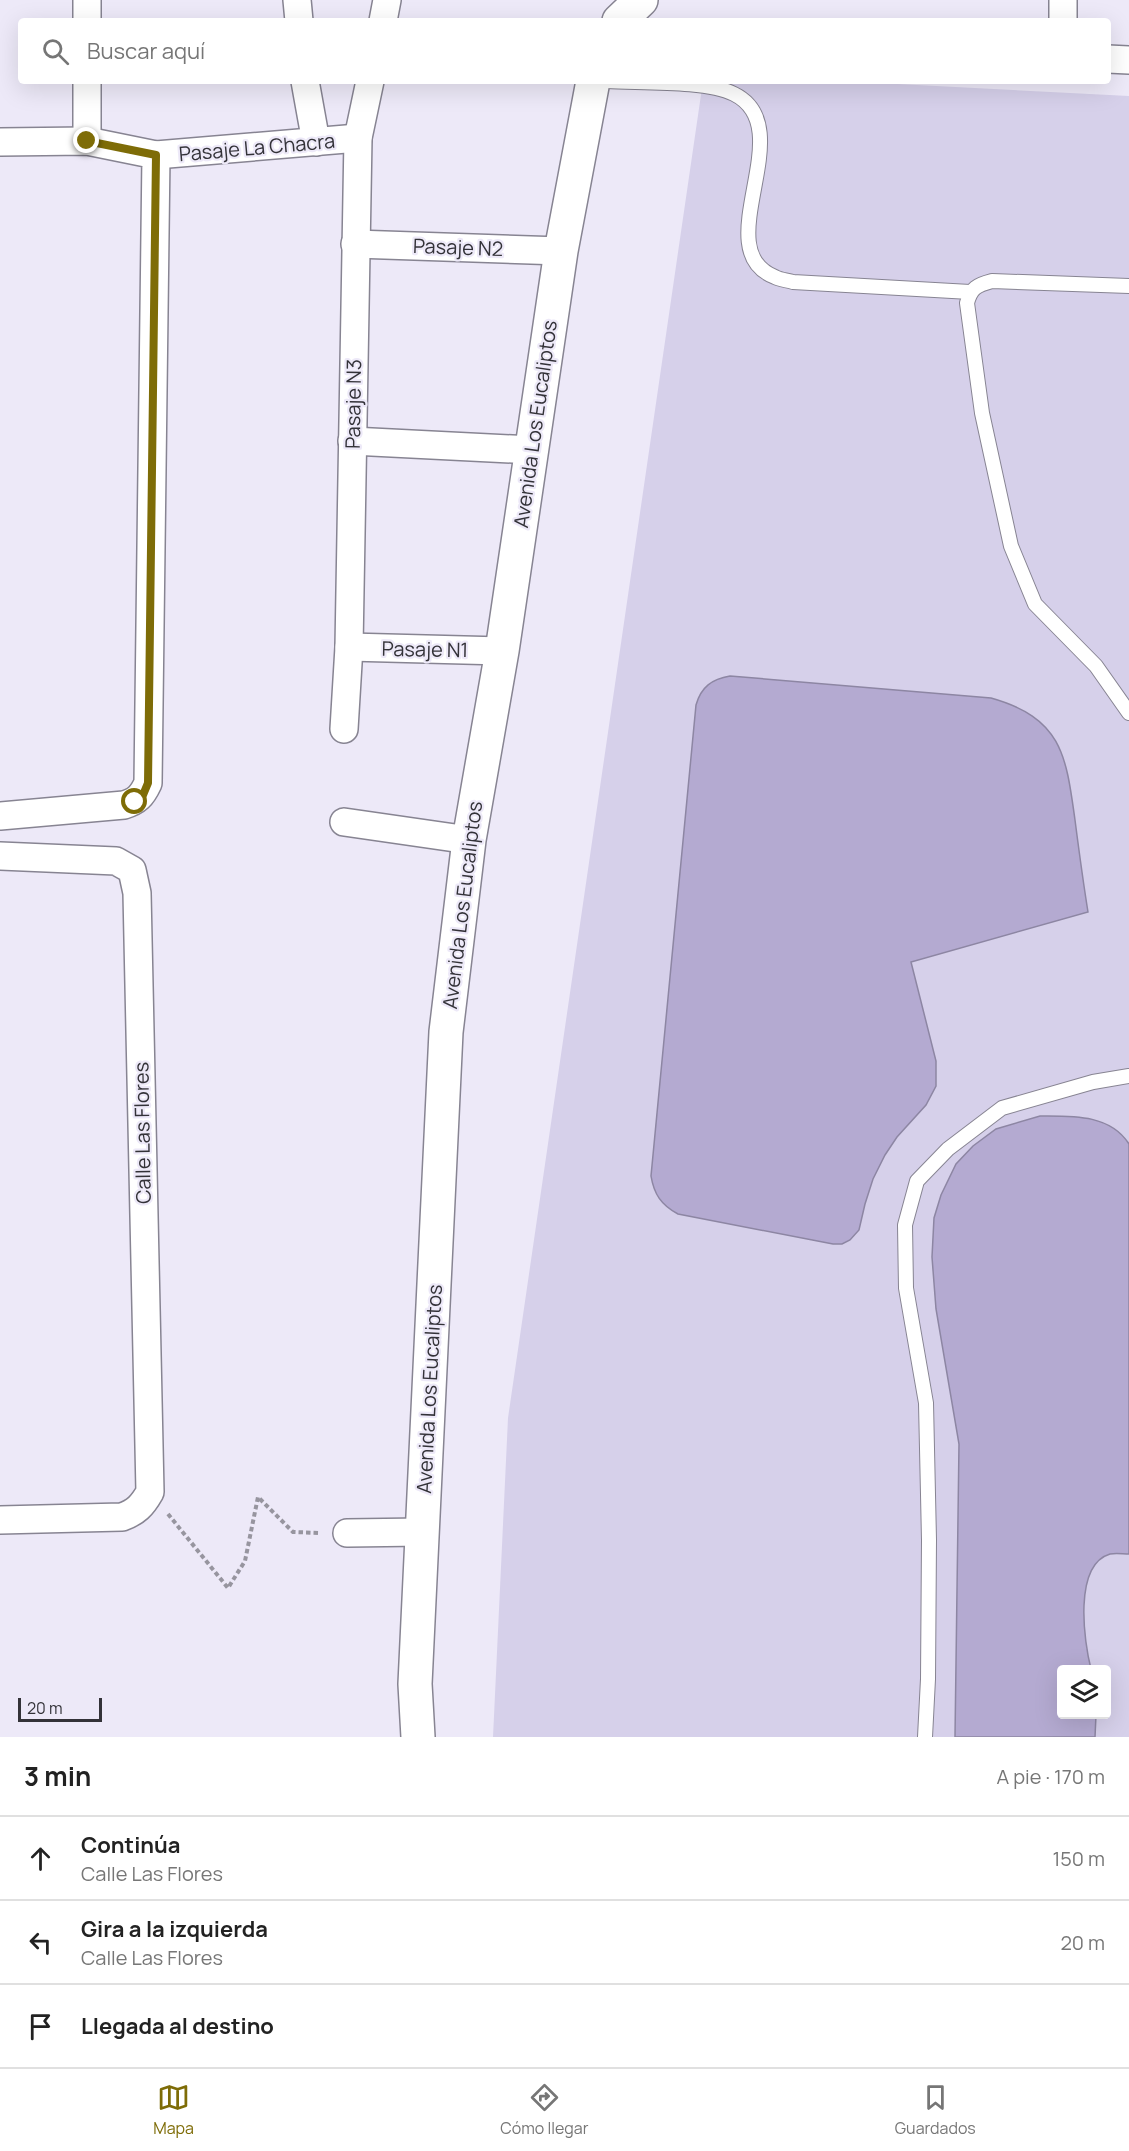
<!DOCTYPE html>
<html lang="es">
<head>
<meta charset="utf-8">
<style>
	:root { --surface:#fff; --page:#f6f6f6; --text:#222; --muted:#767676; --line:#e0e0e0; --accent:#7e6c07 }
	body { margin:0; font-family:Manrope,sans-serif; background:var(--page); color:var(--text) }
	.controls { position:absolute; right:18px; bottom:18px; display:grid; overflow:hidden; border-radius:6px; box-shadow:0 6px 24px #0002 }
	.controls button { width:54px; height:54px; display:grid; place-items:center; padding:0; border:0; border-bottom:2px solid var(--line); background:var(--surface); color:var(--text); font:30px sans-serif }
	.scale { position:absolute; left:18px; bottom:15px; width:84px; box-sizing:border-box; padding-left:6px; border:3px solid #333238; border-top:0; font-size:16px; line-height:21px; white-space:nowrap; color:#333238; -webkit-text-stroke:4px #ede9f8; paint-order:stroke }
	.stop { position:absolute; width:18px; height:18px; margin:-14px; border:4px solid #7e6c07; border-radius:50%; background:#fff }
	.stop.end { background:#7e6c07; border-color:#fff; box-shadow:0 2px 6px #0008 }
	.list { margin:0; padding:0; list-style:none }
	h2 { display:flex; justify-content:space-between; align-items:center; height:78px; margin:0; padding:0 24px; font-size:26px }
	h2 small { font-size:20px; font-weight:400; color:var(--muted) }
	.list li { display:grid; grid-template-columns:39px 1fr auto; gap:18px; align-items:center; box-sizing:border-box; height:84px; padding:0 24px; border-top:2px solid var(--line) }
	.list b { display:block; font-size:22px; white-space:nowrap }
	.list p { margin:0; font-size:20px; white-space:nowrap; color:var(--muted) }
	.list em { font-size:20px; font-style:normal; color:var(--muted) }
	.icon { flex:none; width:33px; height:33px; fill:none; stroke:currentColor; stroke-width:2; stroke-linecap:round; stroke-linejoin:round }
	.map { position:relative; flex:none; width:1129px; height:1737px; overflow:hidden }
	.search { position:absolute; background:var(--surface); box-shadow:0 6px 24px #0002; left:18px; right:18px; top:18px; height:66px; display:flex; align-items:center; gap:15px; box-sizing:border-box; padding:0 21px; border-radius:6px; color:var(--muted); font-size:22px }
	.sheet { height:330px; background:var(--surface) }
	nav { display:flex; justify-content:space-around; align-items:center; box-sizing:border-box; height:84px; border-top:2px solid var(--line); background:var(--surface); font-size:16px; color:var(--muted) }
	nav a { display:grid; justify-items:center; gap:3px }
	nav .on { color:var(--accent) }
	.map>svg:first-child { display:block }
	.green { fill:#d6d0ea; fill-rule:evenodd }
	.water { fill:#b4aad1; stroke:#8d86a3; stroke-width:1.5 }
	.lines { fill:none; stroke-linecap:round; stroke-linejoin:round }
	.service-casing { stroke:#878492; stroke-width:16 }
	.minor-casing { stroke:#878492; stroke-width:30 }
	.tertiary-casing { stroke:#878492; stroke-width:36 }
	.path { stroke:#97959f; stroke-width:4; stroke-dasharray:4.5 3; stroke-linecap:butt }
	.service { stroke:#fff; stroke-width:14 }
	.minor { stroke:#fff; stroke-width:27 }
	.tertiary { stroke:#fff; stroke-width:33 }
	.route { stroke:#7e6c07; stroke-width:8 }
	.labels { text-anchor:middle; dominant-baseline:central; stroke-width:4.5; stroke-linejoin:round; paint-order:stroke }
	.street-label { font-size:20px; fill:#333238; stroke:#ede9f8 }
</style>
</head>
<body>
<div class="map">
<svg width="1129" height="1737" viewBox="0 0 1129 1737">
	<rect width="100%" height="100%" fill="#ede9f8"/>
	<path class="green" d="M703 81H840L1129 96V1737H493L508 1418ZM1062 1670H1106V1714H1062Z"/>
	<g class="water">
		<path d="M730 676 991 698C1062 718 1066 755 1075 820 1079 851 1083 881 1088 912L911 962 936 1061V1086L926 1105 897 1137 885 1155 873 1179 865 1204 859 1230 850 1240 842 1244H833L678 1214C661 1205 654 1194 651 1176L696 705C701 687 712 679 730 676Z"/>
		<path d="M1040 1116C1072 1116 1110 1114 1129 1144V1554C1123 1554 1116 1553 1110 1554 1073 1565 1084 1642 1091 1669L1062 1670V1714L1096 1715 1095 1737H955L959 1444 936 1309 932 1257 934 1218 941 1195 956 1164 973 1146 996 1129Z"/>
	</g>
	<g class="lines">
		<defs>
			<g id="service">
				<path d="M607 81C639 83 707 80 734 94 803 128 705 250 775 277 780 280 787 280 793 282L970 292"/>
				<path d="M1129 286 992 281C977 285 971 288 967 303L982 413 1011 546 1035 604 1096 666 1129 713"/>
				<path d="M925 1737 928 1679 929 1540 926 1403 906 1288 905 1225 917 1181 948 1149 1002 1108 1093 1082 1129 1076"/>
			</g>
			<g id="minor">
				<path d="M87 0V21"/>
				<path d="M297 0 299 21"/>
				<path d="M383 21 387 0"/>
				<path d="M1063 21V0"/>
				<path d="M1108 59 1129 60"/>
				<path d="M87 81V141"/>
				<path d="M305 81 316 142"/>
				<path d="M0 142 87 141 156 155 148 783C142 796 137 801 124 805L0 816"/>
				<path d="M156 155 358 138"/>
				<path d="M355 244 561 251"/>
				<path d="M352 441 532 450"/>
				<path d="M349 647 502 651"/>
				<path d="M344 729 349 647 358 138 370 81"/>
				<path d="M344 822 469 840"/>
				<path d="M0 856 116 861 132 870 137 893 150 1492C142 1506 136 1512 122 1517L0 1520"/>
				<path d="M347 1533 423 1532"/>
			</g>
			<g id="tertiary">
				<path d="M619 21 641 0"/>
				<path d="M418 1737 415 1684 446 1032 469 840 502 651 561 251 593 81"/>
			</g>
		</defs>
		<use href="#service" class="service-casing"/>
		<use href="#minor" class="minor-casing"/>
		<use href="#tertiary" class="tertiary-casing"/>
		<path class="path" d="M168 1514 228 1588 245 1561 258 1497 293 1532 320 1533"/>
		<use href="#service" class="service"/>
		<use href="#minor" class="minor"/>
		<use href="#tertiary" class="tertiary"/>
	</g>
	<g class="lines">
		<path class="route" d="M87 141 156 155 148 783 143 795 135 802"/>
	</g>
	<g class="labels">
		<g class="street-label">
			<text transform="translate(257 147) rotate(-5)">Pasaje La Chacra</text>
			<text transform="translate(458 247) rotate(2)">Pasaje N2</text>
			<text transform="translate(353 404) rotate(-89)">Pasaje N3</text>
			<text transform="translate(535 424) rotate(-82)">Avenida Los Eucaliptos</text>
			<text transform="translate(425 649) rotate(1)">Pasaje N1</text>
			<text transform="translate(462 905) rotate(-83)">Avenida Los Eucaliptos</text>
			<text transform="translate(142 1133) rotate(-91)">Calle Las Flores</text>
			<text transform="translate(429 1389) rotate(-87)">Avenida Los Eucaliptos</text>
		</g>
	</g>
</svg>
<div class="controls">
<button><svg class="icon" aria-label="layers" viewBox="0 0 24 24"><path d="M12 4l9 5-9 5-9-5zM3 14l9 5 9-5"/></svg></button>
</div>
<div class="scale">20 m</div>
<div class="stop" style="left:135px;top:802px"></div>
<div class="stop end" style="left:87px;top:141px"></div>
<div class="search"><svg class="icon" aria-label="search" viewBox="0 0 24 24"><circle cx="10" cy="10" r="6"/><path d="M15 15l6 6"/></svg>Buscar aquí</div>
</div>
<section class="sheet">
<h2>3 min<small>A pie · 170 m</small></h2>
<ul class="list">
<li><svg class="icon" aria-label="ahead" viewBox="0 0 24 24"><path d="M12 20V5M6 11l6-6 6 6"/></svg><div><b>Continúa</b><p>Calle Las Flores</p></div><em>150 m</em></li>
<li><svg class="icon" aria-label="left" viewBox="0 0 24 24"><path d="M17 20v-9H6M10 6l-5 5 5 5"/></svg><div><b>Gira a la izquierda</b><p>Calle Las Flores</p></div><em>20 m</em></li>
<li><svg class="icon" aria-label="arrive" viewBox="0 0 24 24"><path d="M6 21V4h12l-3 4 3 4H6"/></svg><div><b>Llegada al destino</b></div></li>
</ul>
</section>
<nav>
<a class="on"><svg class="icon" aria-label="map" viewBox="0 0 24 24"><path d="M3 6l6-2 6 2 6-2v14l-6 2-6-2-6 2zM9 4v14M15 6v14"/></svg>Mapa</a>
<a><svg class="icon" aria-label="directions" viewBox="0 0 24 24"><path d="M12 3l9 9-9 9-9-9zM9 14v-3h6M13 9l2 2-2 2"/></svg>Cómo llegar</a>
<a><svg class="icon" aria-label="saved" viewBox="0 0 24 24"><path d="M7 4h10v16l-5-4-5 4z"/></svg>Guardados</a>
</nav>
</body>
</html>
